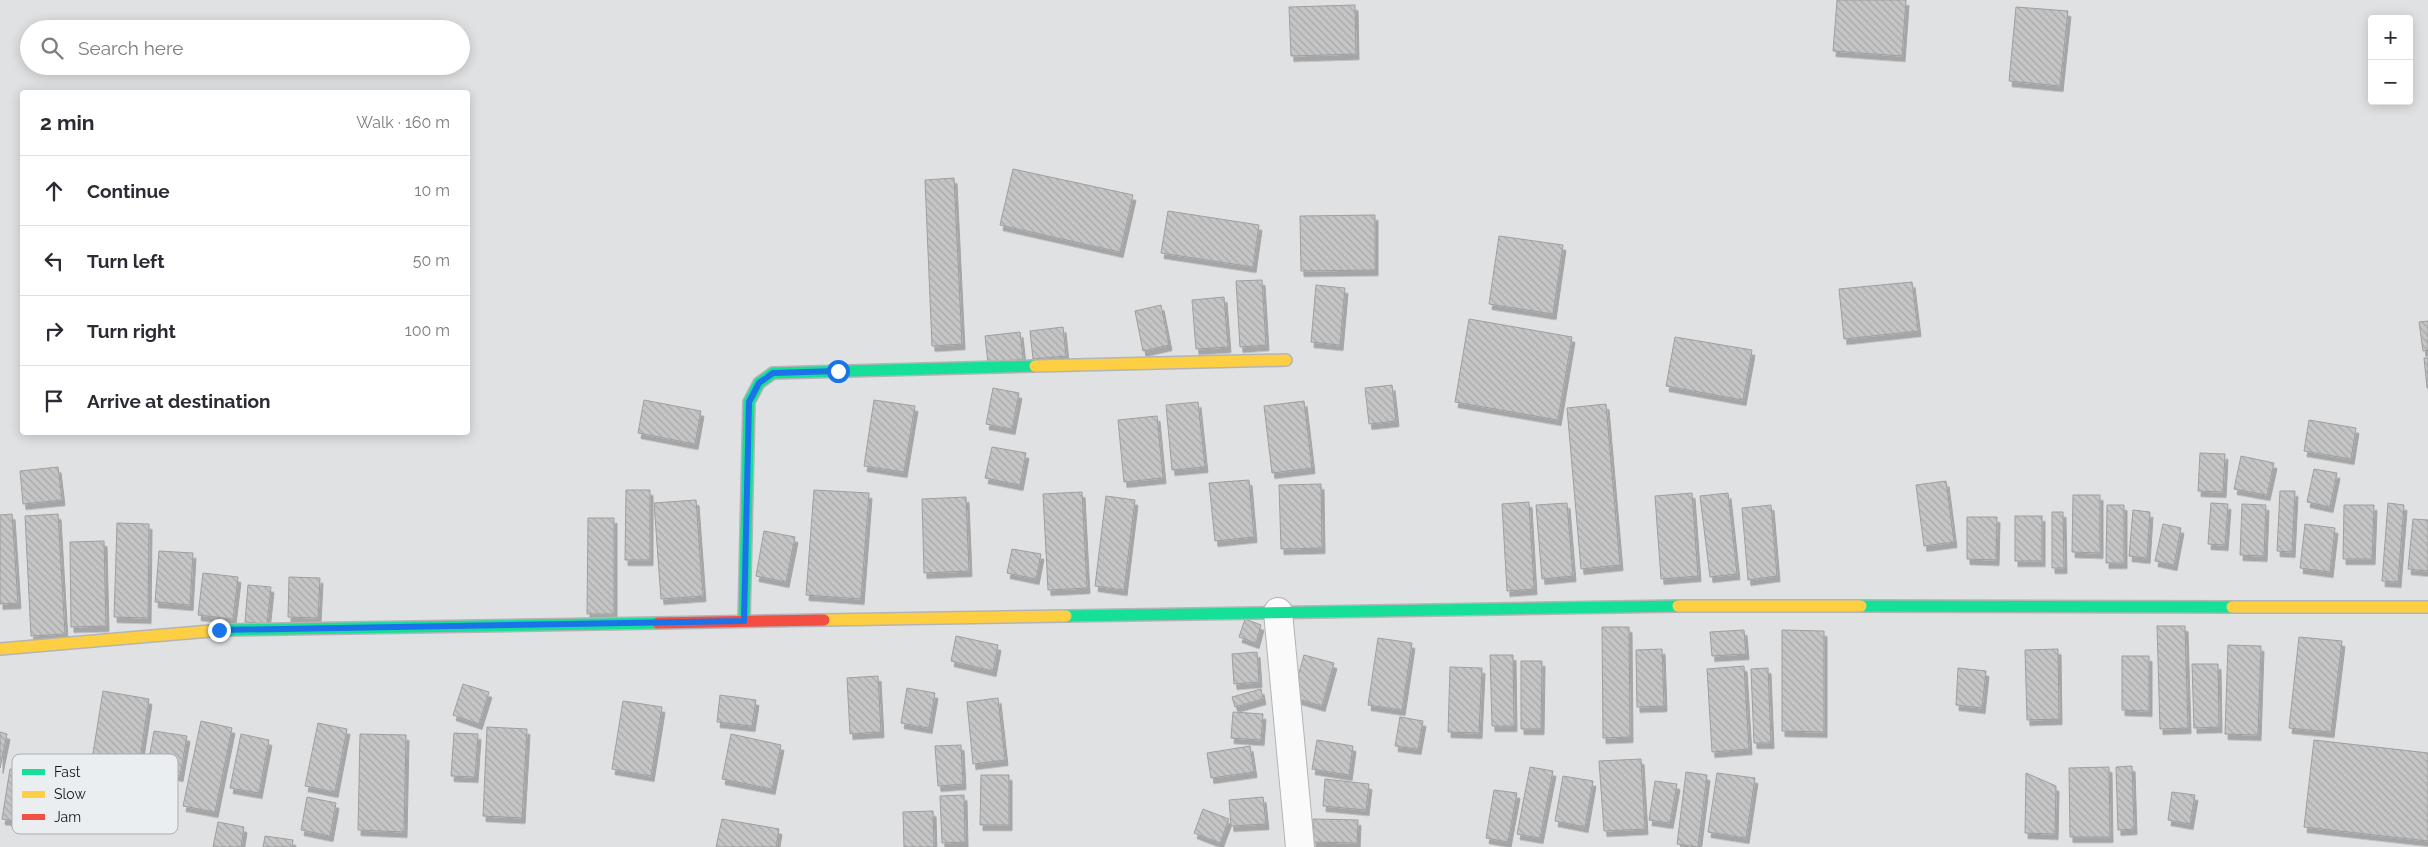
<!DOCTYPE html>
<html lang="en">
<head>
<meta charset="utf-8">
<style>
	:root { --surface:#fff; --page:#f2f2f3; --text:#2b2b33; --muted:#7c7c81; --line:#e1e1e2 }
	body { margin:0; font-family:Raleway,sans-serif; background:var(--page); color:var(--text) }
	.controls { position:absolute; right:15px; top:15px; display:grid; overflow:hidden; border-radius:5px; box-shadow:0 2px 12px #0003 }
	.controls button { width:45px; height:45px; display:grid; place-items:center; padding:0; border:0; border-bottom:1px solid var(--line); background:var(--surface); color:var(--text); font:25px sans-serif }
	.stop { position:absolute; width:15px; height:15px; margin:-11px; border:4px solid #1a73e8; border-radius:50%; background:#fff }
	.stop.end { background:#1a73e8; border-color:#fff; box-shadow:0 1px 5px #0008 }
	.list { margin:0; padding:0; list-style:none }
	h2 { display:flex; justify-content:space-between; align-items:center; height:65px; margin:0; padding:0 20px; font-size:21px }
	h2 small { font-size:16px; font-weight:400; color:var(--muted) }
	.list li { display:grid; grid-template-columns:32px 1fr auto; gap:15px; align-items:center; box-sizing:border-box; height:70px; padding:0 20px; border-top:1px solid var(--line) }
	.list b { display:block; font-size:19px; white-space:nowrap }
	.list em { font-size:16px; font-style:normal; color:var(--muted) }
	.icon { flex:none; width:28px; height:28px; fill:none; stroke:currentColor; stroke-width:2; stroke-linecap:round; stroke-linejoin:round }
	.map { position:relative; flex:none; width:2428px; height:847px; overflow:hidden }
	.search { position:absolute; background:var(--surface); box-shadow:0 2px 12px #0003; left:20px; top:20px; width:450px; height:55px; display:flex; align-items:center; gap:12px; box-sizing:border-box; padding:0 18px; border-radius:28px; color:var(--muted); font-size:19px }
	.panel { position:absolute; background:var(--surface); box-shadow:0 2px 12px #0003; left:20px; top:90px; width:450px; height:345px; border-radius:5px }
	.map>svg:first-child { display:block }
	.building { fill:url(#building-back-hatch); stroke:#9e9fa0; filter:url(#shadow) }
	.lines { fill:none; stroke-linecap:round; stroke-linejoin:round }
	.street-casing { stroke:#b4b4b6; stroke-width:30 }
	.fast-casing { stroke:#b4b4b6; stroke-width:14 }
	.slow-casing { stroke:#b4b4b6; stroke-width:14 }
	.jam-casing { stroke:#b4b4b6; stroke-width:14 }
	.street { stroke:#fafafb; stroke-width:28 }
	.fast { stroke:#16e098; stroke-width:11 }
	.slow { stroke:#ffcf43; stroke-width:11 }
	.jam { stroke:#f24e42; stroke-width:11 }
	.route { stroke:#1a73e8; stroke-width:6 }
	.key { fill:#ebeef1; stroke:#abadb0; stroke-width:1 }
	.key-label { font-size:14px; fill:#151617 }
</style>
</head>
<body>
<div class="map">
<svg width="2428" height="847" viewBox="0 0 2428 847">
	<defs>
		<pattern id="building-back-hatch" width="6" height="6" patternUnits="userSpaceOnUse" patternTransform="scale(1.25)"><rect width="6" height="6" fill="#c5c5c6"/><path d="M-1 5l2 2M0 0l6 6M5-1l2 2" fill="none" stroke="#a8a8a9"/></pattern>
		<filter id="shadow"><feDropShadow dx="3" dy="5.5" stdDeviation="0" flood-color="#0004"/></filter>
	</defs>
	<rect width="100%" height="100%" fill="#dfe1e3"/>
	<g class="building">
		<path d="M1837 0H1906L1902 56 1833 51Z"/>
		<path d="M1355 5 1356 54 1291 56 1289 7Z"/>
		<path d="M2016 7 2068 11 2060 86 2009 81Z"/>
		<path d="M1013 169 1133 195 1120 252 1000 225Z"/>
		<path d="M954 178 962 344 932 346 925 180Z"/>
		<path d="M1168 211 1259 225 1253 267 1161 253Z"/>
		<path d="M1375 215V270L1301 271 1300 216Z"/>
		<path d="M1499 236 1563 245 1553 314 1489 304Z"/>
		<path d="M1262 280 1266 345 1240 347 1236 281Z"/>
		<path d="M1912 282 1918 331 1844 339 1839 289Z"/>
		<path d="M1316 285 1345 288 1340 345 1311 342Z"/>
		<path d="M1224 297 1228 347 1196 349 1192 300Z"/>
		<path d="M1161 305 1169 345 1143 351 1135 311Z"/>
		<path d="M1469 319 1572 337 1558 420 1455 402Z"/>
		<path d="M2428 321V350L2423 351 2419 322Z"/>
		<path d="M1063 327 1066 356 1033 359 1030 331Z"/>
		<path d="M1020 332 1023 359 988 364 985 336Z"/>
		<path d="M1675 337 1752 350 1743 400 1666 386Z"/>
		<path d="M2424 358H2428V388H2427Z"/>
		<path d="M1392 385 1396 421 1369 424 1365 388Z"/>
		<path d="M993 388 1019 393 1012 429 986 424Z"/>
		<path d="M644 400 701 411 695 444 638 433Z"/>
		<path d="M874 400 915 406 904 472 864 466Z"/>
		<path d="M1304 401 1312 468 1272 473 1264 406Z"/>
		<path d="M1198 402 1205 467 1172 470 1166 405Z"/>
		<path d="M1606 404 1620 565 1581 569 1567 408Z"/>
		<path d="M1157 416 1163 478 1124 482 1118 420Z"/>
		<path d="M2309 420 2356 428 2351 459 2304 451Z"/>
		<path d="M992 447 1026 453 1020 485 985 478Z"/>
		<path d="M2200 453 2225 454 2223 492 2198 491Z"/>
		<path d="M2241 456 2274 463 2267 495 2234 489Z"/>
		<path d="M58 467 62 500 23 504 20 471Z"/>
		<path d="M2314 469 2337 473 2330 507 2307 502Z"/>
		<path d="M1249 480 1254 537 1215 541 1209 483Z"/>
		<path d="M1946 481 1954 542 1924 546 1916 485Z"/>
		<path d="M1321 484 1322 548 1281 549 1279 485Z"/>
		<path d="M626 490H650V560H625Z"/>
		<path d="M814 490 869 493 861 599 806 595Z"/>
		<path d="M2280 491H2295L2292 552 2277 551Z"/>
		<path d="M1082 492 1087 588 1048 590 1043 494Z"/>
		<path d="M1692 493 1698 576 1661 579 1655 496Z"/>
		<path d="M1728 493 1737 574 1710 577 1700 496Z"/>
		<path d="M2073 495H2100V553L2072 552Z"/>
		<path d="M1106 496 1135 500 1124 590 1095 586Z"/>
		<path d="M966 497 969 571 924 573 922 499Z"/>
		<path d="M696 500 703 596 661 599 654 503Z"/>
		<path d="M1529 502 1534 589 1507 591 1502 504Z"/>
		<path d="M1567 503 1573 576 1542 579 1536 505Z"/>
		<path d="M2211 503 2228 504 2225 545 2208 544Z"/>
		<path d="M2388 503 2404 505 2398 582 2382 581Z"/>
		<path d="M2242 504 2266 505 2264 556 2240 555Z"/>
		<path d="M1771 505 1777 576 1748 580 1742 508Z"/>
		<path d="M2107 505H2124V563H2106Z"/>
		<path d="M2344 505H2374L2372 559H2343Z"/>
		<path d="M2133 510 2150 512 2147 558 2129 556Z"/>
		<path d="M2052 512H2063L2064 568H2052Z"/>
		<path d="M12 514 18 603 0 604V515Z"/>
		<path d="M58 514 65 634 31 636 25 516Z"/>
		<rect x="2015" y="516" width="27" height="45"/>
		<path d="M1967 517H1997L1996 560 1967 559Z"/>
		<path d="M588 518H614V614H587Z"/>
		<path d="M2413 519 2428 520V571L2408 569Z"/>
		<path d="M117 523 149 524 148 618 114 617Z"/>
		<path d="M2163 524 2181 528 2174 565 2155 561Z"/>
		<path d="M2305 524 2335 528 2330 572 2300 568Z"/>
		<path d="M764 531 795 537 786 582 756 576Z"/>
		<path d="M104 541 106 626 71 627 70 542Z"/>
		<path d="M1012 549 1041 554 1036 579 1007 573Z"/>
		<path d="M159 551 193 553 190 605 155 602Z"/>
		<path d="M203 573 238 577 233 619 198 615Z"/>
		<path d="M289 577 320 578 318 618 288 617Z"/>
		<path d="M248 585 271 587 267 624 245 622Z"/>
		<path d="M1245 619 1261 625 1256 643 1239 637Z"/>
		<path d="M2157 626H2185L2188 728 2160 729Z"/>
		<path d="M1602 627H1629L1630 737 1603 738Z"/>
		<path d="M1744 630 1746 654 1712 656 1710 632Z"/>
		<path d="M1782 630 1824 631V732L1782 731Z"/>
		<path d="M956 636 998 645 993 671 951 661Z"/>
		<path d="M2299 637 2342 641 2331 732 2289 728Z"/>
		<path d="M1378 638 1412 643 1402 710 1368 705Z"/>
		<path d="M2228 645 2261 646 2258 735 2225 734Z"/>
		<path d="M1662 649 1664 706 1637 707 1636 650Z"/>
		<path d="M2058 649 2059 719 2027 720 2025 650Z"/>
		<path d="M1257 652 1259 682 1234 684 1232 654Z"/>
		<path d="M1304 655 1334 663 1322 706 1292 697Z"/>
		<path d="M1490 655H1513L1514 726H1492Z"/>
		<path d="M2122 656H2149V711L2122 710Z"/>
		<path d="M1521 661H1542L1541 729H1521Z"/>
		<path d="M2192 664H2218L2219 727 2194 728Z"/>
		<path d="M1744 666 1749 749 1712 752 1707 669Z"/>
		<path d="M1450 667 1482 668 1479 733 1448 732Z"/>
		<path d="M1768 668 1771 743H1754L1751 669Z"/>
		<path d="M1958 668 1986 671 1982 708 1956 705Z"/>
		<path d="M878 676 881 732 850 734 847 678Z"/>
		<path d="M463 684 489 692 479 724 453 715Z"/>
		<path d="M907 688 935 693 929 728 901 723Z"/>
		<path d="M1261 689 1263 699 1235 707 1232 697Z"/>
		<path d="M103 691 149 699 136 785 89 778Z"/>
		<path d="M720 695 756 700 752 726 717 722Z"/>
		<path d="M998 698 1005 760 973 764 967 702Z"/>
		<path d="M623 701 662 707 651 776 612 769Z"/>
		<path d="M1233 712 1263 714 1261 740 1231 738Z"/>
		<path d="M1400 717 1423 721 1418 749 1395 746Z"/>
		<path d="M201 721 232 728 215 812 183 806Z"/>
		<path d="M318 723 347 729 335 792 305 786Z"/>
		<path d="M487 727 527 729 522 818 483 816Z"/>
		<path d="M154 731 187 736 180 776 147 770Z"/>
		<path d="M0 732 7 734 0 768Z"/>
		<path d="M454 733 478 734 475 777 451 776Z"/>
		<path d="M241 734 269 740 259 793 230 788Z"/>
		<path d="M360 734 406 735 404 832 358 830Z"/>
		<path d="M731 734 781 745 772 789 722 779Z"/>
		<path d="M1317 740 1353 746 1349 775 1312 769Z"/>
		<path d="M2314 740 2428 753V841L2304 827Z"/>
		<path d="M961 745 963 784 938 786 935 746Z"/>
		<path d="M1250 746 1254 772 1211 778 1207 753Z"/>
		<path d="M1641 759 1645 829 1604 831 1599 761Z"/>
		<path d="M2132 766 2134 829 2118 830 2116 767Z"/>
		<path d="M1530 767 1553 771 1540 838 1517 834Z"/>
		<path d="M2109 767 2110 837H2070L2069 768Z"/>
		<path d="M10 769 27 772 20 822 2 819Z"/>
		<path d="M1686 772 1707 775 1698 847 1677 844Z"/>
		<path d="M1717 773 1755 778 1746 838 1708 832Z"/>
		<path d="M2026 773 2056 786 2055 834 2025 833Z"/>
		<path d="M981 775H1009V825H980Z"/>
		<path d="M1563 776 1593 781 1585 827 1555 821Z"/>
		<path d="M1325 779 1369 784 1366 810 1323 806Z"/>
		<path d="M1655 781 1677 784 1670 823 1649 820Z"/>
		<path d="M1494 790 1517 793 1508 842 1486 838Z"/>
		<path d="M2172 792 2195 795 2190 824 2168 820Z"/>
		<path d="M964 795 965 842 942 843 940 796Z"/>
		<path d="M307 797 336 803 330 836 301 830Z"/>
		<path d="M1263 797 1266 824 1231 826 1229 800Z"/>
		<path d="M1203 809 1229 819 1220 843 1194 833Z"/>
		<path d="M933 811 934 847H904L903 812Z"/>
		<path d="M722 819 779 829 776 847H716Z"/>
		<path d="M1313 819 1358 820 1357 843 1313 842Z"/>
		<path d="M218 822 244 827 241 847H213Z"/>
		<path d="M265 836 293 840 292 847H263Z"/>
	</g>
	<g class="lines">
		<defs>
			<path id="street" d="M1278 612 1300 847"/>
			<g id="fast">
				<path d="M1861 606 2232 607"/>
				<path d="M1066 616 1678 606"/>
				<path d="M744 621 749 402 759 383 773 373 1035 366"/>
				<path d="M222 630 658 623"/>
			</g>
			<g id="slow">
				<path d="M1035 366 1286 360"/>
				<path d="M1678 606H1861"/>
				<path d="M2232 607H2428"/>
				<path d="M824 620 1066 616"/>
				<path d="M0 649 222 630"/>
			</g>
			<path id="jam" d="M658 623 824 620"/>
		</defs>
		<use href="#street" class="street-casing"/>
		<use href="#fast" class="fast-casing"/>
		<use href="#slow" class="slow-casing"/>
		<use href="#jam" class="jam-casing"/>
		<use href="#street" class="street"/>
		<use href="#fast" class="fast"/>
		<use href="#slow" class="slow"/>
		<use href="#jam" class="jam"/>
	</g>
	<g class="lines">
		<path class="route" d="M219 630 744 621 749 402 759 383 773 373 838 371"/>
	</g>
	<rect x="12" y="754" width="166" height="80" rx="8" class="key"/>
	<rect x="22" y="769" width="23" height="6" fill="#16e098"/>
	<rect x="22" y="791" width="23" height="7" fill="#ffcf43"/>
	<rect x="22" y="814" width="23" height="6" fill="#f24e42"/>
	<g class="key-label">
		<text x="54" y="777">Fast</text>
		<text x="54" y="799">Slow</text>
		<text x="54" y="822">Jam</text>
	</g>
</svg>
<div class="controls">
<button>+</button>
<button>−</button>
</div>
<div class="stop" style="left:838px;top:371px"></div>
<div class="stop end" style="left:219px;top:630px"></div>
<div class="search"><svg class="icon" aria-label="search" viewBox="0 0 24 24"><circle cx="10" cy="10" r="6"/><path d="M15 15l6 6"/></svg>Search here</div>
<section class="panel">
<h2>2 min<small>Walk · 160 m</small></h2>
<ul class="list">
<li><svg class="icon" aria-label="ahead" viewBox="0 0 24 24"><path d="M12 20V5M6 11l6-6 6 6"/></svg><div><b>Continue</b></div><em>10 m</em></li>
<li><svg class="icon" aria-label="left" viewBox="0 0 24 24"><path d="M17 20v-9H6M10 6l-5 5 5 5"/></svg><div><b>Turn left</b></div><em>50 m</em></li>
<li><svg class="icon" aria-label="right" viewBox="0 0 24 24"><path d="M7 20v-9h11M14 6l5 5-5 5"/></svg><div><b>Turn right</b></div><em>100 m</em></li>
<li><svg class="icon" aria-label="arrive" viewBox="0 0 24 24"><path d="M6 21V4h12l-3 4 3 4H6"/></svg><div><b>Arrive at destination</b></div></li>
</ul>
</section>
</div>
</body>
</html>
